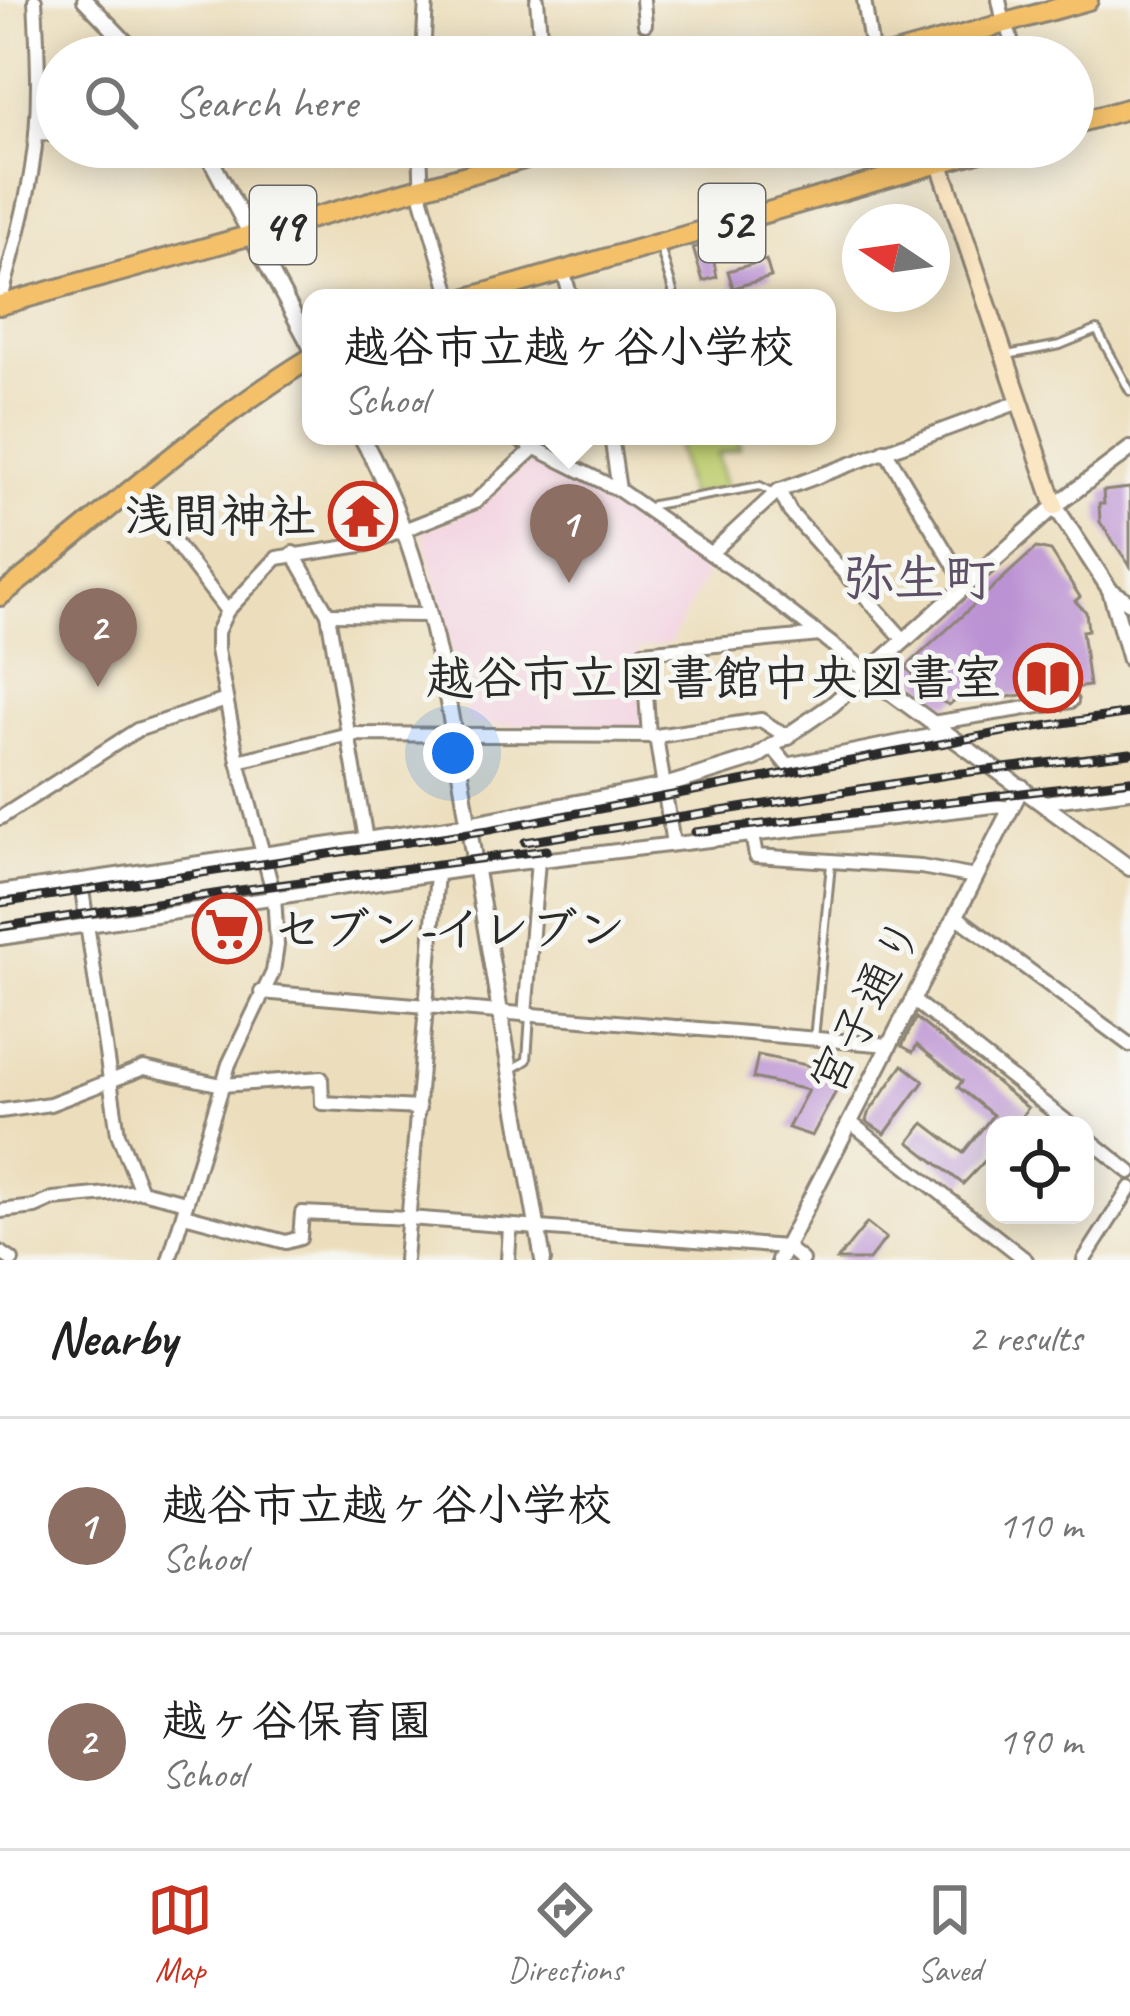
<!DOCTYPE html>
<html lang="en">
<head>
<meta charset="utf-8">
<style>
	:root { --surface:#fff; --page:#f2f2f2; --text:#222; --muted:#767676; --line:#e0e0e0; --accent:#c8321e }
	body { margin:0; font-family:Caveat,"Klee One",sans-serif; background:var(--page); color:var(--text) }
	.controls { position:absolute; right:36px; bottom:36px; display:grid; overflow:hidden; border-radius:24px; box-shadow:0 6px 30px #0003 }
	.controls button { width:108px; height:108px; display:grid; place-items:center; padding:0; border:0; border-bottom:3px solid var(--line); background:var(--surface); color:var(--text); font:60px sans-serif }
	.compass { position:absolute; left:842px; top:204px; width:108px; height:108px; border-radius:50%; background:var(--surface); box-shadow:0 6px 30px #0003; rotate:283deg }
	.you { position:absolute; left:453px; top:753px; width:42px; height:42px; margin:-30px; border:9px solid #fff; border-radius:50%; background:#1a73e8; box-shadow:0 0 0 18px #1a73e833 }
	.badge { display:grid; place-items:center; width:78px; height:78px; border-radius:50%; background:var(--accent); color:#fff; font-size:39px; font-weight:700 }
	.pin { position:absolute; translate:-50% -99px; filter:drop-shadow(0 3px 6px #0008) }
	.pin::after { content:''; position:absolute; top:63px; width:42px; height:36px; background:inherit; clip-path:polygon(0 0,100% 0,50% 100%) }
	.popup { position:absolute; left:302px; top:289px; width:534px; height:156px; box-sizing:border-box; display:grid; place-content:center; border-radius:24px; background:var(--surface); filter:drop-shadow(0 3px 9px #0005); font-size:39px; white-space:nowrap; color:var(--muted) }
	.popup b { font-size:45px; color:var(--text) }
	.popup::after { content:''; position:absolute; left:50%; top:100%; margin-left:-24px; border:24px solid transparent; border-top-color:var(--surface) }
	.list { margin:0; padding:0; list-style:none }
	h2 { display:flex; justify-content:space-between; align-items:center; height:156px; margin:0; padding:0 48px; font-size:51px }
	h2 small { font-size:39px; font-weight:400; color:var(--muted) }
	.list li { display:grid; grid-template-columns:78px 1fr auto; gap:36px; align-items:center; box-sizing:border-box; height:216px; padding:0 48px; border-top:3px solid var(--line) }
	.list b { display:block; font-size:45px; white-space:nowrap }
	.list p { margin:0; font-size:39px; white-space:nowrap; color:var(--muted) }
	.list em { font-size:39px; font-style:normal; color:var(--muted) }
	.icon { flex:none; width:66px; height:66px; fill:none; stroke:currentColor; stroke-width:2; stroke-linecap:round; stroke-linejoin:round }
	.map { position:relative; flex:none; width:1130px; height:1260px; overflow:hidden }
	.search { position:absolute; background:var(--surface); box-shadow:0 6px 30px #0003; left:36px; right:36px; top:36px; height:132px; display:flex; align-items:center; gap:30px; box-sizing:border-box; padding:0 42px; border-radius:66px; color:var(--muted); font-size:45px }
	.sheet { height:588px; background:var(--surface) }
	nav { display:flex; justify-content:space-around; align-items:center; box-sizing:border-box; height:168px; border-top:3px solid var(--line); background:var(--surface); font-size:33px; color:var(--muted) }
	nav a { display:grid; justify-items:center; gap:6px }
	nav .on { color:var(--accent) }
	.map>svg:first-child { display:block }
	.built { fill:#f3cfdf }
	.green { fill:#bdcd70; stroke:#747c4e; stroke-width:3 }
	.building { fill:#bb92d3 }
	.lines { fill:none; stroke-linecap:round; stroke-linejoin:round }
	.service-casing { stroke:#8c8474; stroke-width:12 }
	.minor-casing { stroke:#8c8474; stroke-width:18 }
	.tertiary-casing { stroke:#8c8474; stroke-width:20 }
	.secondary-casing { stroke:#8c8474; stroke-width:22 }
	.primary-casing { stroke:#8c8474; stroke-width:24 }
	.service { stroke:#fff; stroke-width:6 }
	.minor { stroke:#fff; stroke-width:12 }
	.tertiary { stroke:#fff; stroke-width:14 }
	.secondary { stroke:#fbe6c3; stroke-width:16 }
	.primary { stroke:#f4c16a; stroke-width:18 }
	.rail-casing { stroke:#2b2b2b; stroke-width:9 }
	.rail { stroke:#f6f6f2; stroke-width:4.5; stroke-dasharray:14; stroke-linecap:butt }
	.labels { text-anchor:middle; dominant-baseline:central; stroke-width:10; stroke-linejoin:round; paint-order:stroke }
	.shield { fill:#f6f6f2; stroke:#686867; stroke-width:3 }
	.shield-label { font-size:45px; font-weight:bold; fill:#2b2b2b }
	.poi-label { font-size:48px; font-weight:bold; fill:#2b2b2b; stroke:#f6f6f2; text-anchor:end }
	.street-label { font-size:48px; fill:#2b2b2b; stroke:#f6f6f2 }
	.neighbourhood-label { font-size:51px; font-weight:bold; fill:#5d4f66; stroke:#f6f6f2 }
</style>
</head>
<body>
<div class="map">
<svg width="1130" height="1260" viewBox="0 0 1130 1260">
	<rect width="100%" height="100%" fill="#f6f6f2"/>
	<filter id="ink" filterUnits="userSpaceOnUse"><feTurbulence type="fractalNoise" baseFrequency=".00833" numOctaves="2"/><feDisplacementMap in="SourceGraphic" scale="24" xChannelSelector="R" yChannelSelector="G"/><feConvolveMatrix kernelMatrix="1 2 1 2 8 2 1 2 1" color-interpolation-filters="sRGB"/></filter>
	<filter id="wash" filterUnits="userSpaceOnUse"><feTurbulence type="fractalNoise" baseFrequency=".004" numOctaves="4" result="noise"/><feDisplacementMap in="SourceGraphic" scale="48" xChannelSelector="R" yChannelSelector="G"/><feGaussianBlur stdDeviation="2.7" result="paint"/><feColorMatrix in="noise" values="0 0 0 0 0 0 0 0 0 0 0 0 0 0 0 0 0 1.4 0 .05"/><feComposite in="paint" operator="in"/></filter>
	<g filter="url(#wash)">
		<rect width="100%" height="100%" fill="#ecdebc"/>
		<path class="built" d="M534 457 651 520 711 565 670 643 638 649 646 723 639 728 469 725 423 530 481 506Z"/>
		<path class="green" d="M675 436H737L740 448 717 454 726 489 688 496Z"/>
		<g id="blocks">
			<g class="building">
				<path d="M710 243 717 277 703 281 693 248Z"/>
				<path d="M766 260 771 277 733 288 728 271Z"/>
				<path d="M1130 488V566L1100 522 1099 504H1104L1103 491Z"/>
				<path d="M1036 548 1051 551 1080 597 1075 601 1086 612 1088 630 1082 631 1089 686 993 699 986 674 949 705 935 698 906 667Z"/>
				<path d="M916 1018 1028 1108 1015 1125H995V1150L963 1184 909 1142 924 1123 963 1153 993 1115 958 1087 962 1081 917 1045 913 1052 902 1046Z"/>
				<path d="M758 1055 820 1068 842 1080 812 1136 788 1128 808 1090 753 1078Z"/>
				<path d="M903 1065 924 1081 885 1134 866 1121 868 1114Z"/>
				<path d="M867 1223 886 1238 869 1260H837Z"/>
			</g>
		</g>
	</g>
	<g filter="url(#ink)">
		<use href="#blocks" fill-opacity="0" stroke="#8c8474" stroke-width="3"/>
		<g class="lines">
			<defs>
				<g id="service">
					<path d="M661 250 675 298"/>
					<path d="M1007 355 1060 345 1097 330 1130 391"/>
					<path d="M650 511 653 505 760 486 772 492"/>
					<path d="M814 1039 831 864"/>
					<path d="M513 1069 527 1060 530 1015"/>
				</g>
				<g id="minor">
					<path d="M537 0 542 57"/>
					<path d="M643 0 645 24"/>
					<path d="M864 0 873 57"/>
					<path d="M999 0 1004 23"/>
					<path d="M1006 23 1016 57"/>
					<path d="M423 57 426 0"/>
					<path d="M36 133 57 134"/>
					<path d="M420 147 422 199 451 298"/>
					<path d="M563 270 571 298"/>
					<path d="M0 304C11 259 25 214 32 168 41 112 38 56 35 0"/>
					<path d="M511 436 619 490 747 579 869 673"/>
					<path d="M611 436 619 490"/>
					<path d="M885 450 966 585"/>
					<path d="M134 489 227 611"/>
					<path d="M779 490 790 512 905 641"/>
					<path d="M293 553 328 614 366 840"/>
					<path d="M711 553 778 491 1019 402"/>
					<path d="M328 614 428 615"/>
					<path d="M932 723 1071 701"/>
					<path d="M649 736 643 652 820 635"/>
					<path d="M656 736 673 844"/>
					<path d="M773 748 787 765 945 733"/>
					<path d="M238 761 349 734 656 736 761 720 789 738"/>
					<path d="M1045 802 1130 791"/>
					<path d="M0 818 137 730 226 700"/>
					<path d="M752 835 756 856 921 867 975 877"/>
					<path d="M81 883 118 1134 141 1191"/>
					<path d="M0 892 468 824"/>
					<path d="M956 916 1130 1045"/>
					<path d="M0 938 475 868 993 806 1012 808"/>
					<path d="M261 992 889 1045"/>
					<path d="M913 1000 1071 1125"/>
					<path d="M525 1015 538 861"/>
					<path d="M0 1111 50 1104 144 1068 222 1085 321 1078 322 1103 419 1108"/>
					<path d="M850 1122 1026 1260"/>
					<path d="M1085 1136 1130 1172"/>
					<path d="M0 1211 35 1207 53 1199 141 1191 186 1202"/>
					<path d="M184 1215 286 1242 300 1238 302 1213 409 1218 786 1247 802 1260"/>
					<path d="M0 1252 12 1260"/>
					<path d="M169 1260 229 1064 273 972 277 945 274 895 238 761 217 650V632L227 611 277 558 368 544 475 502 533 449"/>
					<path d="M405 1260 437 874"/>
					<path d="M508 1260 510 1227"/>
					<path d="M1084 1260 1130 1188"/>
				</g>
				<g id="tertiary">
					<path d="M85 0 140 57"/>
					<path d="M204 147 311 347"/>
					<path d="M361 436C434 566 451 721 475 865 497 997 520 1128 543 1260"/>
					<path d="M1055 506 1110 590 1130 603"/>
					<path d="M1110 590 1130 660"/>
					<path d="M867 675 1130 868"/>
					<path d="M468 824 665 786 755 758 832 705 1055 506 1130 449"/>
					<path d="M779 1260 1022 787"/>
				</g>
				<path id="secondary" d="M940 164 1055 506"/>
				<g id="primary">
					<path d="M884 57 1088 0"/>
					<path d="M1073 124 1130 108"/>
					<path d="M468 298 995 147"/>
					<path d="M0 305 567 147"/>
					<path d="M0 596C103 516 200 426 311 358"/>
				</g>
			</defs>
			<use href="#service" class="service-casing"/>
			<use href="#minor" class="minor-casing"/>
			<use href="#tertiary" class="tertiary-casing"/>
			<use href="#secondary" class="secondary-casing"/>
			<use href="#primary" class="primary-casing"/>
			<use href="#service" class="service"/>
			<use href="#minor" class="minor"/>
			<use href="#tertiary" class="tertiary"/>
			<use href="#secondary" class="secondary"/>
			<use href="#primary" class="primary"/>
			<defs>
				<g id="rail">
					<path d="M695 832 1130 780"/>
					<path d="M525 842 954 774 1130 753"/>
					<path d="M0 903 489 830 1003 732 1130 713"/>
					<path d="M0 927 240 890 547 850"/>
				</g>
			</defs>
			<use href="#rail" class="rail-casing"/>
			<use href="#rail" class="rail"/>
		</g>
	</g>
	<defs>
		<symbol id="temple-ring" viewBox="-11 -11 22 22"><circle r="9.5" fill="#f6f6f2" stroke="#c8321e" stroke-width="1.5"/><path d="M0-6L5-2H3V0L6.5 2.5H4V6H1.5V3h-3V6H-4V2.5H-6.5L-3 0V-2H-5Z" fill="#c8321e"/></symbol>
		<symbol id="library-ring" viewBox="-11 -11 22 22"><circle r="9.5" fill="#f6f6f2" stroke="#c8321e" stroke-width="1.5"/><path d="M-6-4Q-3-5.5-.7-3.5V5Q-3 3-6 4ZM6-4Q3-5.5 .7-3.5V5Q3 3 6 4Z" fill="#c8321e"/></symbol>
		<symbol id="supermarket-ring" viewBox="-11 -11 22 22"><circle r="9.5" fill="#f6f6f2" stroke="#c8321e" stroke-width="1.5"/><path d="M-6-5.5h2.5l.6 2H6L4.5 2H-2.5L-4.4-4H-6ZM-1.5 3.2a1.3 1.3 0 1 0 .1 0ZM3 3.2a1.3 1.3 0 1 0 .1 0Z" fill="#c8321e"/></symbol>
	</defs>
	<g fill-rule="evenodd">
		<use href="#temple-ring" x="325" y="478" width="76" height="76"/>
		<use href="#library-ring" x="1010" y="640" width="76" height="76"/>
		<use href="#supermarket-ring" x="189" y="891" width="76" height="76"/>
	</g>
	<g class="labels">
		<g class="shield">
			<rect x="699" y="184" width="66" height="78" rx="9"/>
			<rect x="250" y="186" width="66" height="78" rx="9"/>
		</g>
		<g class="shield-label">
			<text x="732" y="223">52</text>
			<text x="283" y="225">49</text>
		</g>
		<g class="poi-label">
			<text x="316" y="516">浅間神社</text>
			<text x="1002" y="678">越谷市立図書館中央図書室</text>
			<text x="274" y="929" text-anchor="start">セブン-イレブン</text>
		</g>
		<g class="street-label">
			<text transform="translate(866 1006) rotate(-63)">宮子通り</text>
		</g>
		<g class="neighbourhood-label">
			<text x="919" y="578">弥生町</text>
		</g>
	</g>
</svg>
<div class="controls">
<button><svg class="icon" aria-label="locate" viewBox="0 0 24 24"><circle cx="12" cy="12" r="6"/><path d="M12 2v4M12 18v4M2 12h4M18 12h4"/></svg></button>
</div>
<svg class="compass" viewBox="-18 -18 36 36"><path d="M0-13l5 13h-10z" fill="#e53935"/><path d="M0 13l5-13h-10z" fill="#767676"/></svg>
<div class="you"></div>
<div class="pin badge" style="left:569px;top:583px;background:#8d6e63">1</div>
<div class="popup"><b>越谷市立越ヶ谷小学校</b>School</div>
<div class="pin badge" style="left:98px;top:687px;background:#8d6e63">2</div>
<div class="search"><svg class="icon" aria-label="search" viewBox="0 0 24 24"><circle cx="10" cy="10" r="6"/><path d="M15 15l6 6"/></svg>Search here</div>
</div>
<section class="sheet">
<h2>Nearby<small>2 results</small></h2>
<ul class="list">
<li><span class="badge" style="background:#8d6e63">1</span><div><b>越谷市立越ヶ谷小学校</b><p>School</p></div><em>110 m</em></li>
<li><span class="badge" style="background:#8d6e63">2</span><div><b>越ヶ谷保育園</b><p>School</p></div><em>190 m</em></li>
</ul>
</section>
<nav>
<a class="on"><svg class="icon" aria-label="map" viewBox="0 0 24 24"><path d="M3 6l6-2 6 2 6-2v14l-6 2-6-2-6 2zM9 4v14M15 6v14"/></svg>Map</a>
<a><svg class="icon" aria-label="directions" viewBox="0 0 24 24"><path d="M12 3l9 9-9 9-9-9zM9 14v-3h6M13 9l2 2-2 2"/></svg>Directions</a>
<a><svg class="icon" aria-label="saved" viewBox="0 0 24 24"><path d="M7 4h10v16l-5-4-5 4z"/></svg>Saved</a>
</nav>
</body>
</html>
